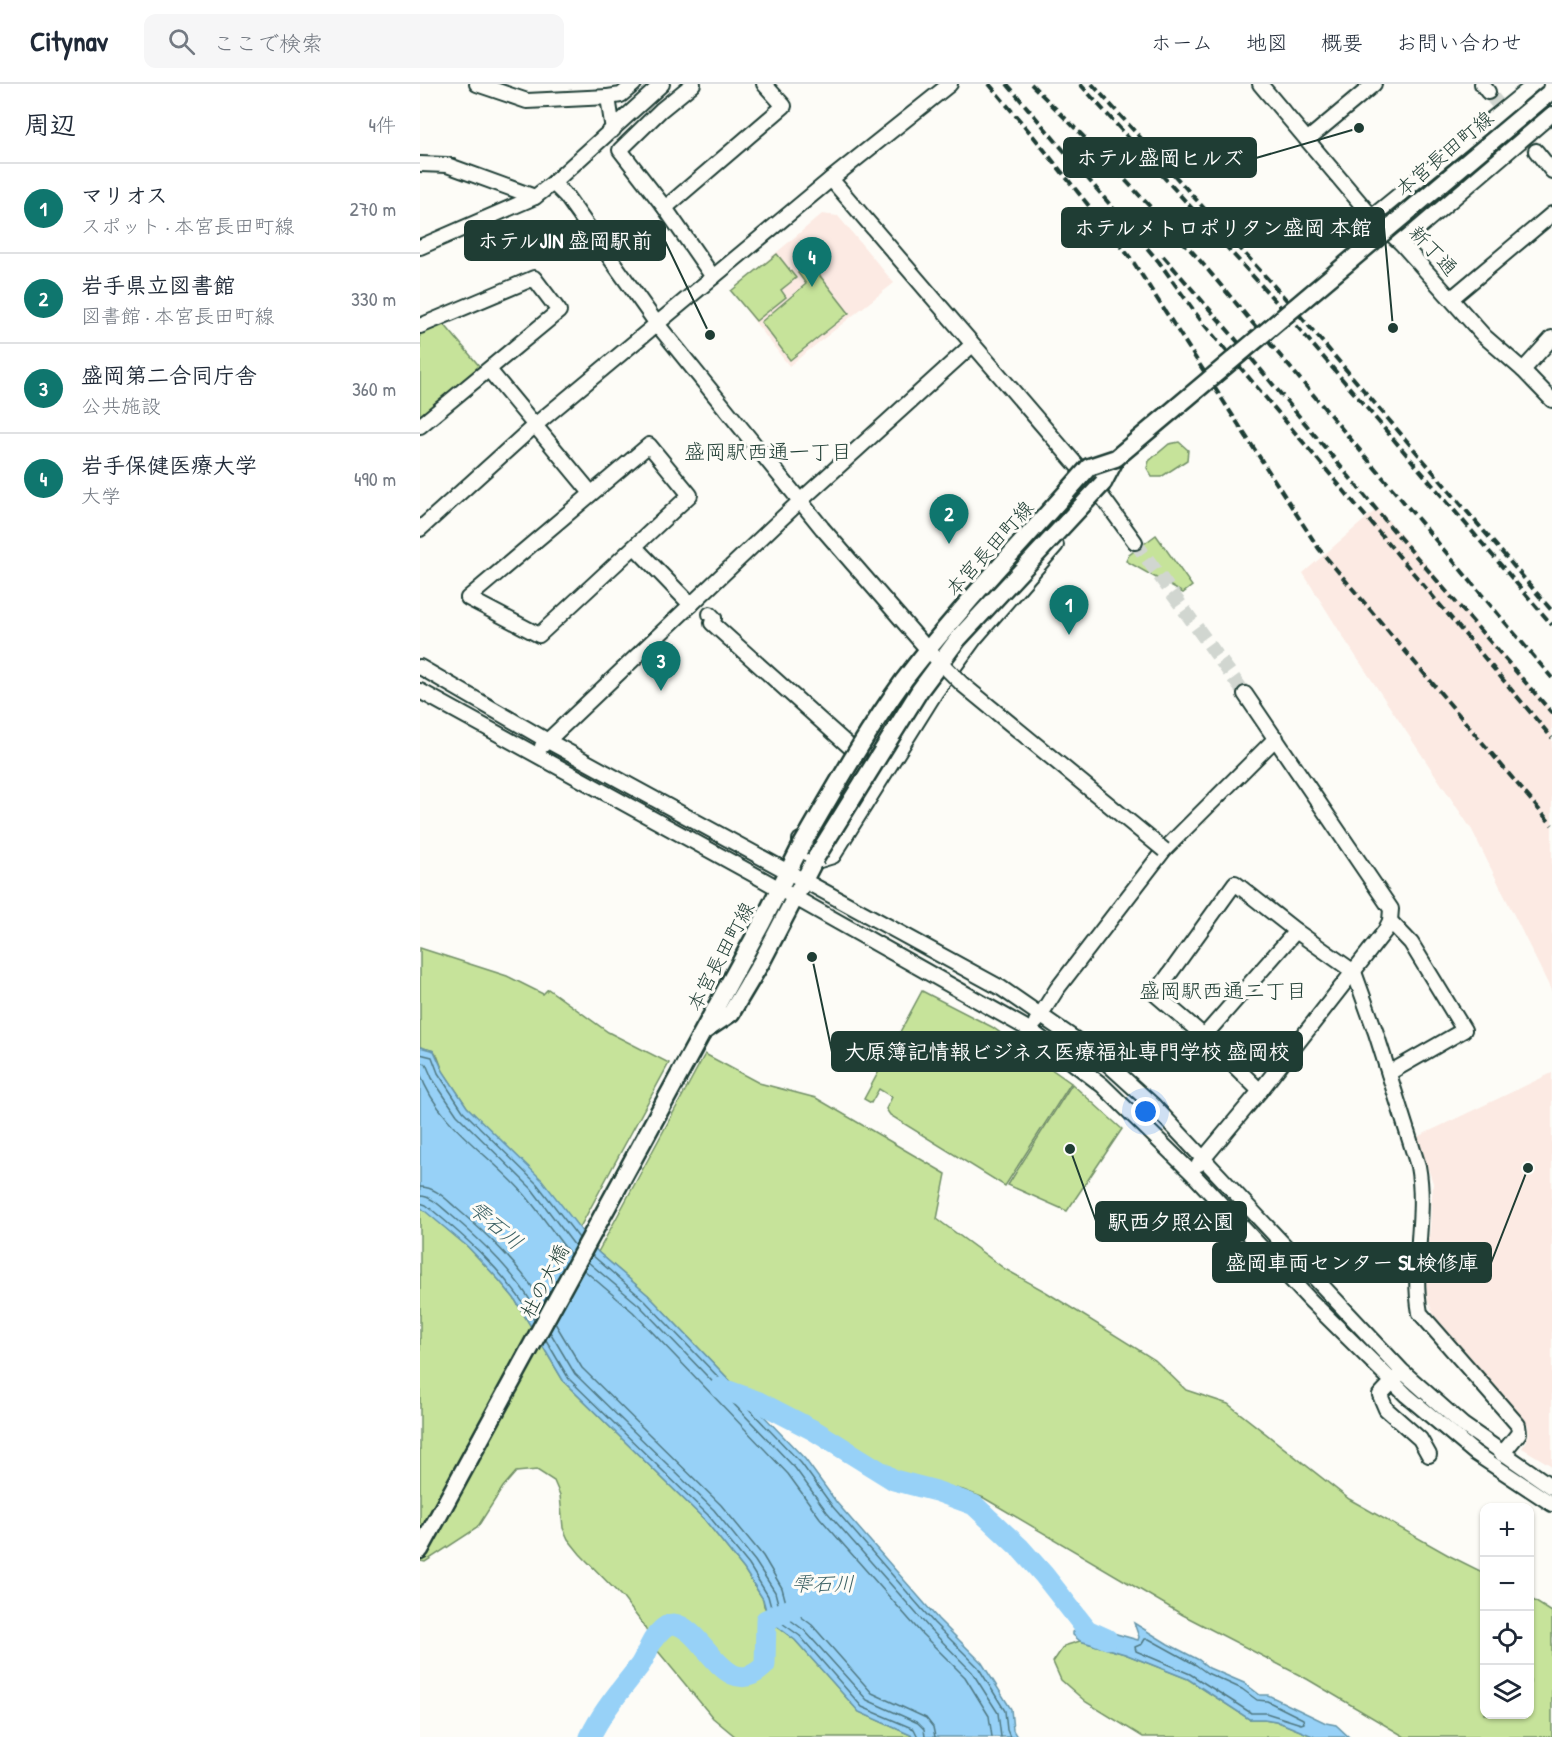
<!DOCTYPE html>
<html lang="ja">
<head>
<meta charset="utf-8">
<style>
	:root { --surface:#fff; --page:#f6f6f7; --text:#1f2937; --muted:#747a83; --line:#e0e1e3; --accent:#0f766e }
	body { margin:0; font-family:"Patrick Hand","Klee One",sans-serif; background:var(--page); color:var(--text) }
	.controls { position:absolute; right:18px; bottom:18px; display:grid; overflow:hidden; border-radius:12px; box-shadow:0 2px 4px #0004 }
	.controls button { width:54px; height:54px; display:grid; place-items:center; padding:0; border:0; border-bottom:2px solid var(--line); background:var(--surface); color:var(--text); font:30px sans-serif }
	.you { position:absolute; left:726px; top:1028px; width:21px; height:21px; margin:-15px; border:4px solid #fff; border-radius:50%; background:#1a73e8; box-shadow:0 0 0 9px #1a73e833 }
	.badge { display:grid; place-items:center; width:39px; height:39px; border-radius:50%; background:var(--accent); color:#fff; font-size:20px; font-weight:700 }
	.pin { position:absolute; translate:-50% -50px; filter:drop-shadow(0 2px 3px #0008) }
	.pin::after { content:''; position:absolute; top:32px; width:21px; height:18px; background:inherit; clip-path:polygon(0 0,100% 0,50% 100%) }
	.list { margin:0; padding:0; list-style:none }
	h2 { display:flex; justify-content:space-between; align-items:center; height:78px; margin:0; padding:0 24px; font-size:26px }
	h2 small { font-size:20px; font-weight:400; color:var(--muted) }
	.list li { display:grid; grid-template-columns:39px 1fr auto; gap:18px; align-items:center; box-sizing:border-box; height:90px; padding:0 24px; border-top:2px solid var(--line) }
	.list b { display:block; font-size:22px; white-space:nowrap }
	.list p { margin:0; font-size:20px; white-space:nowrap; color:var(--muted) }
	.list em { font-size:20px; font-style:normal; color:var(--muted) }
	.icon { flex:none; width:33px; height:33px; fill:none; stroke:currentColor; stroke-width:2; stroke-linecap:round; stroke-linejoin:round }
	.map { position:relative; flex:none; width:1132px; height:1653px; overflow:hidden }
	header { display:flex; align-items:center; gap:36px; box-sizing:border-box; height:84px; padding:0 30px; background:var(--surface); border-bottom:2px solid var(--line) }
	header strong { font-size:28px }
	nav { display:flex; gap:33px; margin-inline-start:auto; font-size:21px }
	.search { width:420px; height:54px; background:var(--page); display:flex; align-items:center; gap:15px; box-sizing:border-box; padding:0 21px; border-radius:12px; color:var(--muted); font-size:22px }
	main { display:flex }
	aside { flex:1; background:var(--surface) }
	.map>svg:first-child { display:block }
	.built { fill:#fceae3 }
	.green { fill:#c6e39a; stroke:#729067; stroke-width:1.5 }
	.water { fill:#97d1f7; stroke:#6796a9; stroke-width:1.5 }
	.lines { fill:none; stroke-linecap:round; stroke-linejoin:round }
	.shore { stroke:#4f7882; stroke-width:1.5 }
	.river { stroke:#97d1f7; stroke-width:21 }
	.minor-tunnel { stroke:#d1d6d0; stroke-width:14; stroke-dasharray:14 7; stroke-linecap:butt }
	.minor-casing { stroke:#1f3d34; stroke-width:18 }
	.major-casing { stroke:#1f3d34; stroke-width:21 }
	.minor { stroke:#fdfcf7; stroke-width:14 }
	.major { stroke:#fdfcf7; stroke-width:16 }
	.rail { stroke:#1f3d34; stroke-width:4; stroke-dasharray:9 4.5; stroke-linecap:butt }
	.minor-bridge-casing { stroke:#1f3d34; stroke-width:18; stroke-linecap:butt }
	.major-bridge-casing { stroke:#1f3d34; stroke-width:21; stroke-linecap:butt }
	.minor-bridge { stroke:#fdfcf7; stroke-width:14 }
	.major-bridge { stroke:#fdfcf7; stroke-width:16 }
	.labels { text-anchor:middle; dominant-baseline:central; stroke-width:6; stroke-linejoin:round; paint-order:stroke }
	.street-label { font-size:20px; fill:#1f3d34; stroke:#fdfcf7 }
	.neighbourhood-label { font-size:21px; fill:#1f3d34; stroke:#fdfcf7 }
	.water-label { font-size:21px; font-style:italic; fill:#3d6265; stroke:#fdfcf7 }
	.leader { fill:none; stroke:#1f3d34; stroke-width:2 }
	.callout-dot { fill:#1f3d34; stroke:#fdfcf7; stroke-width:2 }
	.callout { fill:#1f3d34; stroke:#1f3d34; stroke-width:2 }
	.callout-label { font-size:21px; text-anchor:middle; font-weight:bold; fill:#fff }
</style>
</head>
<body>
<header>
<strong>Citynav</strong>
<div class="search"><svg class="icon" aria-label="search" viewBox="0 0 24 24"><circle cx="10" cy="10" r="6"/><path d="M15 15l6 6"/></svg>ここで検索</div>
<nav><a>ホーム</a><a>地図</a><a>概要</a><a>お問い合わせ</a></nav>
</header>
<main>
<aside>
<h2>周辺<small>4件</small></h2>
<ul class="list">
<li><span class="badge">1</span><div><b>マリオス</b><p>スポット · 本宮長田町線</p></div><em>270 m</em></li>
<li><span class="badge">2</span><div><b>岩手県立図書館</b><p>図書館 · 本宮長田町線</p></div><em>330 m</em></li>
<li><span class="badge">3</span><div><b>盛岡第二合同庁舎</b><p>公共施設</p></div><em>360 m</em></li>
<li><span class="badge">4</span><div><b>岩手保健医療大学</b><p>大学</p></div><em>490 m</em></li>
</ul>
</aside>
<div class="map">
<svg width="1132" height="1653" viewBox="0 0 1132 1653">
	<rect width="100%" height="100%" fill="#fdfcf7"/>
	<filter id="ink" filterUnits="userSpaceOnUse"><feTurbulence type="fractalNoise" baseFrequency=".0167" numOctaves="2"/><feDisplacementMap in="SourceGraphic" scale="12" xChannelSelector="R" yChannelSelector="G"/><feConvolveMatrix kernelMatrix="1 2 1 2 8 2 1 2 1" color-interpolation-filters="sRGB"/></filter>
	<g filter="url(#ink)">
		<g class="built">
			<path d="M402 130 418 132 474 199 369 282 311 207Z"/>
			<path d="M958 424 1132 627V908L1052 746 925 556 883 489Z"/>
			<path d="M1132 989V1382L1102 1364 1109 1351 1108 1341 1014 1231 1008 1217 1006 1201 1013 1099 997 1053Z"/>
		</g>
		<g class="green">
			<path d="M357 170 376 194 361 206 366 213 336 237 311 207Z"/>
			<path d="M390 179 429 229 370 276 341 238 386 200 378 189Z"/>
			<path d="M24 240 61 284 0 335V250Z"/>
			<path d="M759 358 768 366 767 376 741 393H732L727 384 729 377 749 360Z"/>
			<path d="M736 451 772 502 763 509 706 477 709 471Z"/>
			<path d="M0 864 87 892 123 910 128 905 188 948 249 979 159 1145 47 1023 23 987 17 971 14 967 0 963Z"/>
			<path d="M502 907 572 943 651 999 585 1102 470 1031 466 1025 472 1013 459 1005 451 1019 444 1015Z"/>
			<path d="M285 970 339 999 396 1014 526 1090 517 1135 585 1185 626 1208 735 1276 766 1306 808 1320 929 1415 1030 1472 1064 1489V1630H1110V1514L1132 1528V1653H985L887 1595 763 1531 564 1414 543 1406 485 1391 469 1385 428 1359 321 1308 228 1211 178 1168Z"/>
			<path d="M652 1000 702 1045 647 1127 588 1101Z"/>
			<path d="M0 1122 48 1163 79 1196 94 1214 144 1298 284 1435 324 1485 343 1515 344 1522 355 1541 375 1556 439 1628 495 1653H316L293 1634 237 1566 222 1539 203 1514 160 1470 148 1455 143 1444 140 1411 134 1397 117 1386 96 1388 83 1403 57 1444 5 1478 0 1477Z"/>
			<path d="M660 1557 705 1570 768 1595 829 1635H844L856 1637 895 1653H723L666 1618 641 1596 633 1578 644 1562Z"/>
		</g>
		<g class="water">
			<path d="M0 963 14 967 23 987 47 1023 122 1096 178 1168 228 1211 385 1375 417 1419 518 1535 562 1579 591 1625 593 1646 597 1653H495L439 1628 375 1556 355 1541 347 1530 343 1515 324 1485 284 1435 144 1298 94 1214 79 1196 48 1163 0 1123Z"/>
			<path d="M666 1538H669L686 1547 718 1556 719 1553 714 1539 748 1560 779 1576 789 1584 824 1599 840 1611H848L906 1639 916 1641 929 1653H895L856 1637 844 1635H829L768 1595 705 1570 660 1557 653 1551V1548Z"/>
		</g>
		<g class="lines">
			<g class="shore">
				<path d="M0 970 12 973 18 989 43 1027 117 1100 159 1154"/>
				<path d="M0 978 6 980 12 994 37 1031 111 1104 155 1162"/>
				<path d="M0 989C18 1042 71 1071 105 1111 121 1130 135 1151 150 1170"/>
				<path d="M0 1103C15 1103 25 1114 35 1123 69 1152 101 1182 123 1220"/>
				<path d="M0 1112C12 1112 22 1124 31 1131 65 1160 96 1190 118 1229"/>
				<path d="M0 1119 6 1121C48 1155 86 1189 114 1236"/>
				<path d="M172 1171 224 1216 381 1379 413 1423 514 1539 558 1583 585 1627 587 1646 590 1653"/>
				<path d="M168 1178 219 1221 375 1384 407 1428 509 1544 552 1588 578 1629 581 1653"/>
				<path d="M164 1186 213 1228 368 1390 400 1434 502 1550 545 1593 569 1632 572 1653"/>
				<path d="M135 1239 162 1284 301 1421 343 1472 362 1504 366 1519 371 1525 392 1541 452 1609 506 1634 513 1643 515 1653"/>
				<path d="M130 1248 155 1290 294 1426 335 1477 355 1508 359 1523 365 1532 385 1547 447 1616 498 1639 504 1645 505 1653"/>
				<path d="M126 1256 149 1295 288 1431 329 1481 348 1512 352 1527 359 1537 380 1552 442 1623 494 1645 498 1653"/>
				<path d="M725 1555H729L776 1581 787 1589 822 1605 837 1616 847 1617 883 1635 884 1639 881 1640 846 1629H831L770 1590 716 1567 715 1563 722 1560Z"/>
			</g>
			<g class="river">
				<path d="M300 1304 339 1318 395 1347 474 1396 516 1407 554 1421 600 1464 624 1491 667 1546 687 1555"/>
				<path d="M170 1653C183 1626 202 1605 220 1581 226 1572 229 1561 235 1553 240 1547 246 1540 253 1540 285 1543 305 1622 345 1581L346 1536 376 1523"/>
			</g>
			<g class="minor-tunnel">
				<path d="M1068 8 1116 67"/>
				<path d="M715 458 825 610"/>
			</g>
			<defs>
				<g id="minor">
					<path d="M57 0 107 17 188 13 193 46"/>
					<path d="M273 0 241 26 200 66 245 124 293 193"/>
					<path d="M840 0 952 133 981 159 1064 252 1103 286 1132 316"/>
					<path d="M1062 0 1068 8"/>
					<path d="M188 13 201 11 214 0"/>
					<path d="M887 56 954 0"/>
					<path d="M1116 67 1132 87"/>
					<path d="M0 80 27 81 115 113"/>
					<path d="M411 95 672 399 715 458"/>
					<path d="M133 99 146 112 237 240 402 444"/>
					<path d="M245 124 364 22 344 0"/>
					<path d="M952 133 1115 0"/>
					<path d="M981 159 1132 30"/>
					<path d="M0 163 115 113 133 99 242 0"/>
					<path d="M1032 214 1132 130"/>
					<path d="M0 242 114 194 139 227 0 342"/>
					<path d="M69 286 171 409"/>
					<path d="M1103 286 1132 254"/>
					<path d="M229 361 270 411 119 551 48 514Z"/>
					<path d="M647 405 671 398 683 388"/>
					<path d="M0 445 114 342 411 95 530 0"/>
					<path d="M215 463 271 521"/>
					<path d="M290 530 294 534 292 539 439 671"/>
					<path d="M0 583 128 657 581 904 678 971 733 1021 982 1287 1043 1341 1132 1403"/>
					<path d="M0 607 333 790 610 946 682 1001 725 1043 772 1089 890 1216 986 1311 1055 1369 1132 1420"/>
					<path d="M122 662 379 418 552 261"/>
					<path d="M380 756V765L400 776 413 772 515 609 555 554 636 461"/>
					<path d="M616 938 637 905 744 766 856 654"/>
					<path d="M784 952 876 847"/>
					<path d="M969 989 1044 946 991 859 970 837"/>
					<path d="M840 1007 784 952 735 910 815 799 876 847 934 888 956 949 998 1082C1007 1131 991 1180 1000 1229L1098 1341 1099 1349 1082 1370"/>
					<path d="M779 1080 840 1007 965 847 970 837 971 825 825 610"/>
					<path d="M977 1293 960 1311 966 1325 1000 1355 1009 1371"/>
				</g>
				<g id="major">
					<path d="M683 399 696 374"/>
					<path d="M284 947 311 929 342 877 395 775"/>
					<path d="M0 1466 342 839 379 766"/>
				</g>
			</defs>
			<use href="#minor" class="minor-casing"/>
			<use href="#major" class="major-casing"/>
			<use href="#minor" class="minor"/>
			<use href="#major" class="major"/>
			<g class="rail">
				<path d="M569 0 613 52 712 176 899 465 1132 741"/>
				<path d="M587 0 739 178 782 238 1132 654"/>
				<path d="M611 0 679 68 777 173 1132 594"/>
				<path d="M660 0 858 220 1132 541"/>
				<path d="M672 0 864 213 1132 527"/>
				<path d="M743 172 812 251 974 447 1132 629"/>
			</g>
			<defs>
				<path id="minor-bridge" d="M402 444 508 566 542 600 744 766"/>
				<g id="major-bridge">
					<path d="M379 766C412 709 445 650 484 596 541 521 608 453 669 383L696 374 1128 10"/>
					<path d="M395 775 500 606 538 555 683 399"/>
				</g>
			</defs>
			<use href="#minor-bridge" class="minor-bridge-casing"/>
			<use href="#major-bridge" class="major-bridge-casing"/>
			<use href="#minor-bridge" class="minor-bridge"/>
			<use href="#major-bridge" class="major-bridge"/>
		</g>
	</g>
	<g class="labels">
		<g class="street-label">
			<text transform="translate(1024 69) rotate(-40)">本宮長田町線</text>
			<text transform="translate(1014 166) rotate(47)">新丁通</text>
			<text transform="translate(569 464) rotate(-48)">本宮長田町線</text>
			<text transform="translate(300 872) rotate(-62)">本宮長田町線</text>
			<text transform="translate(124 1197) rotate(-62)">杜の大橋</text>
		</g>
		<g class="neighbourhood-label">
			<text x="348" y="367">盛岡駅西通一丁目</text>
			<text x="803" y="906">盛岡駅西通二丁目</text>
		</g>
		<g class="water-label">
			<text transform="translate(76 1141) rotate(40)">雫石川</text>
			<text x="403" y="1499">雫石川</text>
		</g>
	</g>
	<path class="leader" d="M939 44L836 74M973 244L964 143M290 251L245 157M392 873L412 968M650 1065L676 1137M1108 1084L1071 1179"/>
	<g class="callout-dot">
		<circle cx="939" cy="44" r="6"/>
		<circle cx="973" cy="244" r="6"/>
		<circle cx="290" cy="251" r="6"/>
		<circle cx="392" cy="873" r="6"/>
		<circle cx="650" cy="1065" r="6"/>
		<circle cx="1108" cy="1084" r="6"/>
	</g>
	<g class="callout">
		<rect x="644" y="54" width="192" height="39" rx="6"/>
		<rect x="642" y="124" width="322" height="39" rx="6"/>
		<rect x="45" y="137" width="200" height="39" rx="6"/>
		<rect x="412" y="948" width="470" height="39" rx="6"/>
		<rect x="676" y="1118" width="150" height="39" rx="6"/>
		<rect x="793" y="1159" width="278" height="39" rx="6"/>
	</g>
	<g class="callout-label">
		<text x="740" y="81">ホテル盛岡ヒルズ</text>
		<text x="803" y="151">ホテルメトロポリタン盛岡 本館</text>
		<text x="145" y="164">ホテルJIN 盛岡駅前</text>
		<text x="647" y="975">大原簿記情報ビジネス医療福祉専門学校 盛岡校</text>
		<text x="751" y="1145">駅西夕照公園</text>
		<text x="932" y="1186">盛岡車両センター SL検修庫</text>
	</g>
</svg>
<div class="controls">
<button>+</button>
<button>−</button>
<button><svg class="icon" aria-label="locate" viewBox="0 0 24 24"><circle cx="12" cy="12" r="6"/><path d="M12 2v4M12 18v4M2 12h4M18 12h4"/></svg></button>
<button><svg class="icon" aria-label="layers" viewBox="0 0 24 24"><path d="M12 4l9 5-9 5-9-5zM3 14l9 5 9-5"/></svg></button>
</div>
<div class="you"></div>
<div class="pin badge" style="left:649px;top:551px">1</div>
<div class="pin badge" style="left:529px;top:460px">2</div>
<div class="pin badge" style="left:241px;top:607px">3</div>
<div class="pin badge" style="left:392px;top:203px">4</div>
</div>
</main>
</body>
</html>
